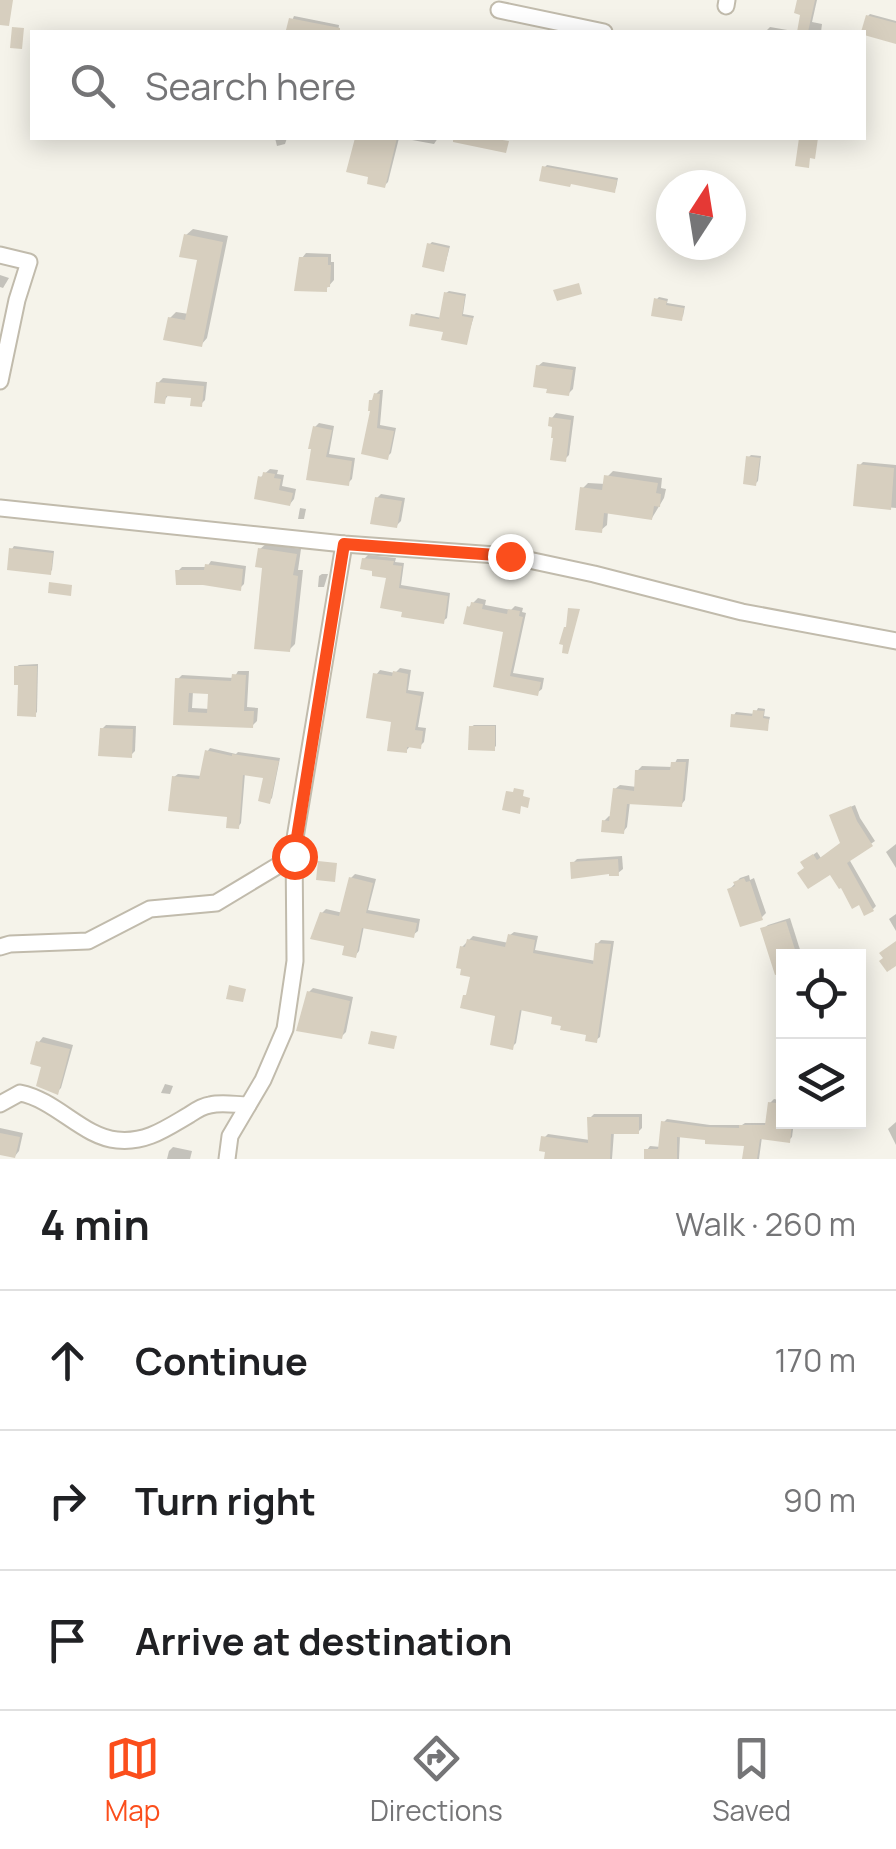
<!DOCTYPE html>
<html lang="en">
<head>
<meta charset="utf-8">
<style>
	:root { --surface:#fff; --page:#f2f2f2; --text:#202124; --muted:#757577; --line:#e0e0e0; --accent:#fb4e1c }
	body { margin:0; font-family:Manrope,sans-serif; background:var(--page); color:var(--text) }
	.controls { position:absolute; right:30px; bottom:30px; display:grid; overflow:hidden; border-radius:0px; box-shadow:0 5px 25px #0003 }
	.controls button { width:90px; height:90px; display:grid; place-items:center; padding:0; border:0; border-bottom:2px solid var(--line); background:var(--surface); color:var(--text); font:50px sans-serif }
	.compass { position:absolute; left:656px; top:170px; width:90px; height:90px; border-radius:50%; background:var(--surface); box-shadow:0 5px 25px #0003; rotate:12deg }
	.stop { position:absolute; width:30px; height:30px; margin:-22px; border:8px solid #fb4e1c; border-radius:50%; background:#fff }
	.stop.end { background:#fb4e1c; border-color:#fff; box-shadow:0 2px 10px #0008 }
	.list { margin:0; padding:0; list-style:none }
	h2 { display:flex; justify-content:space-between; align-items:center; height:130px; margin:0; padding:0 40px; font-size:42px }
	h2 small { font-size:32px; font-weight:400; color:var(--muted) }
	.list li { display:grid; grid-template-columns:65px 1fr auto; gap:30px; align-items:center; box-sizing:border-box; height:140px; padding:0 40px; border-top:2px solid var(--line) }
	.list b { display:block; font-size:38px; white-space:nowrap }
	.list em { font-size:32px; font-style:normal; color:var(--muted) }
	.icon { flex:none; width:55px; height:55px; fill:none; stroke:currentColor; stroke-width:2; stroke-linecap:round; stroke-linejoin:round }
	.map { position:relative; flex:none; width:896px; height:1159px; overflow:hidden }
	.search { position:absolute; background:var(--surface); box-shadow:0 5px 25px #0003; left:30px; right:30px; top:30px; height:110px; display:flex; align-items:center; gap:25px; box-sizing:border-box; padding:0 35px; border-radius:0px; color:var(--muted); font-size:38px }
	.sheet { height:550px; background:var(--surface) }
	nav { display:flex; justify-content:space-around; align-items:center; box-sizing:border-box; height:140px; border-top:2px solid var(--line); background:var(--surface); font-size:28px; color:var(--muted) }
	nav a { display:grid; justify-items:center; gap:5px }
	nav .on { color:var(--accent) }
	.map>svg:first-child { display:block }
	.shadow { fill:#0003; fill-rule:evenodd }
	.building { fill:#d7cfbf; fill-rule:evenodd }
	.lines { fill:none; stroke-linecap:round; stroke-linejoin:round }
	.minor-casing { stroke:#c1bbac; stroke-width:19 }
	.minor { stroke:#fff; stroke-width:15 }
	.route { stroke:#fb4e1c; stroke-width:12 }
</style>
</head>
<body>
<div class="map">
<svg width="896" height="1159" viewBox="0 0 896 1159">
	<rect width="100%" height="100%" fill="#f5f3ea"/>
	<g class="shadow">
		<path d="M800 0H817L812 22 822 24 821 32H800L803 13Z"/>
		<path d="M870 14 896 21V41L868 16Z"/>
		<path d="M294 16 339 25 338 32H310L289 28Z"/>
		<path d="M770 27 799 32H765Z"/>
		<path d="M275 138H290H287L285 144 277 146Z"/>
		<path d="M361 138H399L388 182 384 186 360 143Z"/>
		<path d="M401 138H438L434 144Z"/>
		<path d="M547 165 618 178 616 188 614 190 544 168Z"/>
		<path d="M193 229 228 236 207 338 201 345 170 318 176 312 189 314 200 259 186 235Z"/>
		<path d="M432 242 450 246 444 269 429 245Z"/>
		<path d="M306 253 331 254V262H334V280L326 289 302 258Z"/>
		<path d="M0 275 9 278 3 288 0 287Z"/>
		<path d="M449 291 466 294 463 314 474 316 466 342 446 330 413 316 416 313 442 318 446 293Z"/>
		<path d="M659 297 668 299 667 303 685 306 683 316 681 318 656 300Z"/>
		<path d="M543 362 576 367 573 389 568 394 550 386 538 366Z"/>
		<path d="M163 378 207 382 205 400 201 404 194 396 169 394 164 401 158 383Z"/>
		<path d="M380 390H383L380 425 396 428 391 453 387 457 364 453 376 394Z"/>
		<path d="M556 413 574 416 569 455 565 459 552 418Z"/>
		<path d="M319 423 334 426 329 454 355 458 352 479 348 483 309 478 315 427Z"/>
		<path d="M751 455 761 456 758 481 756 483 749 457Z"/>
		<path d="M863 462 896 465V508L855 504 860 465Z"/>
		<path d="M270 469 278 470 277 474 284 475 282 486 296 489 294 499 290 504 261 477Z"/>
		<path d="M613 471 662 478 661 488 666 489 664 498 652 518 608 511 607 525 601 530 583 488 588 483 606 484 607 477Z"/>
		<path d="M381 494 405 498 401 521 396 526 377 498Z"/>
		<path d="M300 508 306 509 304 519H298Z"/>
		<path d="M266 544 301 549 298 570H303L295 644 289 650 260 549Z"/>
		<path d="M14 546 54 551 52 570 50 572 12 549Z"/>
		<path d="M368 555 396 558 395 562 404 563 401 585 450 593 447 618 443 621 404 615 389 576 364 559Z"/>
		<path d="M211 561 246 566 244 584 240 588 178 571 182 567H207Z"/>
		<path d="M322 574H328L324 587H318L319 576Z"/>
		<path d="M478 598 486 600 485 605 511 610 515 606 523 608 522 612 526 613 513 673 544 678 542 689 537 693 496 685 506 630 469 607Z"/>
		<path d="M38 664 37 712 35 714 16 667 19 665Z"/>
		<path d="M400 668 411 670 408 690 424 692 418 727 426 728 424 742 420 746 411 745 406 751 376 675 380 670 395 673Z"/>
		<path d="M238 671H249L247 707 258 708 257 721 252 726 176 723 178 679 182 675 234 678ZM193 691 211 692 210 709 192 708Z"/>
		<path d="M758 708 765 709 764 716 770 717 767 728 734 715 736 712 755 714Z"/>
		<path d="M106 725 136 726 135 751 131 755 102 729Z"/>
		<path d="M474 725H496V746L494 748 471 727Z"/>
		<path d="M210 748 236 754 238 752 280 758 272 798 269 801 266 776 245 773 241 823 238 827 229 815 174 777 178 774 202 776 207 752Z"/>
		<path d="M677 759H689L685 800 681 805 630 802 627 827 623 832 604 821 609 816 612 817 615 789 620 785 637 787V771L642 766 673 767Z"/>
		<path d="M855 805 860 818 875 841 849 859 876 906 873 909 860 902 831 871 806 868V860L817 852 821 858 843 843 832 815Z"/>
		<path d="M896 844V868L886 852Z"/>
		<path d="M622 856 623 869 618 873 573 863 577 859Z"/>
		<path d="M355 874 376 879 368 910 420 919 418 931 413 935 364 926 359 951 355 956 322 913 326 909 343 913 351 878Z"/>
		<path d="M749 875 750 880 754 878 766 913 761 918 730 889 740 878Z"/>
		<path d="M896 914V931L889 919Z"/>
		<path d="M790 918 802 956H784L763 929 768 925Z"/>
		<path d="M514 932 538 936 535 950 596 961 597 944 601 940 614 941 600 1037 596 1040 589 1033 555 1015 522 1008 516 1043 512 1047 498 1014 465 996 469 992 473 975 462 947 473 936 509 943 510 935Z"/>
		<path d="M313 988 353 997 346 1032 341 1037 309 992Z"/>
		<path d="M43 1037 73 1045 61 1088 57 1092 44 1065 39 1042Z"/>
		<path d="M165 1084 173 1086 170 1094 161 1093Z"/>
		<path d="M774 1099 784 1101V1122H794L792 1137 789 1140 762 1137 759 1159H745L746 1143 680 1135 679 1159H647V1150L650 1146 661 1147 663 1123 667 1119 710 1125H742L745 1123H768L770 1103Z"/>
		<path d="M594 1114H642V1128L638 1132H614L612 1159H546L544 1138 548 1134 590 1140V1118Z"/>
		<path d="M896 1122V1145L888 1129Z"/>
		<path d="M0 1128 23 1133 19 1151 15 1156 0 1152Z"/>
		<path d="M173 1147 192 1151 190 1159H167L169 1151Z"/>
	</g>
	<g class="building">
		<path d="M0 0H13L9 26 0 25Z"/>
		<path d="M797 0H815L808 32H797L800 15 794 13Z"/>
		<path d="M866 15 896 23V44L864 35 861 32Z"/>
		<path d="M289 18 340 28V32L286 30Z"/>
		<path d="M12 27 24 28 22 49 10 48Z"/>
		<path d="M355 138H397L385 188 367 184 368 177 346 172Z"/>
		<path d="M453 138H490L509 141 506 153 453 142Z"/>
		<path d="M799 138H818L815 159 810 158 809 168 795 166Z"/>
		<path d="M542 166 617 180 615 193 571 184 570 187 539 181Z"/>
		<path d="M184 234 223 242 202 347 163 340 168 317 185 320 197 260 179 257Z"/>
		<path d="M427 243 449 248 444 272 422 267Z"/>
		<path d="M299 257H328V265H331L330 287H327V292L294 291Z"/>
		<path d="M579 283 582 294 557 301 553 290Z"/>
		<path d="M444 292 465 296 462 316 473 318 467 345 441 340 443 332 409 326 411 314 439 319Z"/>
		<path d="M654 298 667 301 666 305 684 308 682 321 651 316Z"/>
		<path d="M536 365 573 370 569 396 546 393 547 389 533 387Z"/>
		<path d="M156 382 204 386 202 407 190 406 191 398 166 396 165 404 154 403Z"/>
		<path d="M374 393 380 394 377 428 394 431 388 460 361 454 370 411H368L369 400H372Z"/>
		<path d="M549 417 571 420 566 462 550 460 553 438H551L552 427 548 426Z"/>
		<path d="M313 426 332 430 326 457 352 461 349 486 306 480 311 449H308Z"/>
		<path d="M746 456 760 458 756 486 743 484Z"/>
		<path d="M857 464 894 468 891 510 853 506Z"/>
		<path d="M263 472 275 474 274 478 281 479 279 490 293 493 290 506 254 499 258 476 262 477Z"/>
		<path d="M604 475 658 483 656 493 661 494 660 507 654 506 652 520 604 513 602 533 575 530 580 487 602 490Z"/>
		<path d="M375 497 402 501 397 528 370 524Z"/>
		<path d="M9 548 53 553 51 575 7 570Z"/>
		<path d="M258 548 297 554 293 575 298 576 290 652 254 649 262 568 255 567Z"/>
		<path d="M362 558 394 561 393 565 402 566 399 588 448 596 444 624 401 617 402 612 380 608 386 578 372 576V571L360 569Z"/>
		<path d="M205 564 243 569 241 591 203 585H176L175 570H204Z"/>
		<path d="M49 582 72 585 71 596 48 593Z"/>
		<path d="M471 602 483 604 482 609 507 614 508 609 520 611 519 616 523 617 510 676 541 682 538 696 493 687 503 632 463 624 467 606 470 607Z"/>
		<path d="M568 608 580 609 568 654 562 653 563 645 559 644 564 627H566Z"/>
		<path d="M14 666H37L36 717 17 716 18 685H14Z"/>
		<path d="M393 671 408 674 406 693 421 696 415 730 423 731 421 749 407 747V753L387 751 391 722 366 718 373 673 392 676Z"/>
		<path d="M232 674 246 675 244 711H254L253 728 173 725 175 678 231 681ZM189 693 208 694 207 713 188 712Z"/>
		<path d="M753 710 764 711 763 718 769 719 768 731 730 727 731 714 752 716Z"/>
		<path d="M469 726H495V751L468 750Z"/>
		<path d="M100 728 133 729 132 758 98 756Z"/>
		<path d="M205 750 232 756V754L279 761 270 804 258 801 263 778 243 775 239 829 226 828 227 817 168 811 172 776 199 779Z"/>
		<path d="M671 762H686L682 807 627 804 624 834 601 832 602 820 609 821 613 788 634 791 635 770H670Z"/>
		<path d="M514 788 524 790 523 796 530 798 528 808 521 806 520 814 502 810 506 791 513 792Z"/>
		<path d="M851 806 857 821 873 846 847 863 874 911 864 916 859 905 852 909 841 888 839 889 830 875 808 889 797 873 804 868 800 862 813 854 817 860 840 843 829 815Z"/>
		<path d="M618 859 619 876H609V874L571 879 570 862Z"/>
		<path d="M318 861 337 863 335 882 316 880Z"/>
		<path d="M349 877 373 883 366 913 417 923 414 938 362 928 356 958 342 955 344 946 310 939 320 912 339 916Z"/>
		<path d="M744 878 746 882 750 881 763 920 740 927 727 889 735 886 733 882Z"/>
		<path d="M786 921 797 956H784V973L775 975 760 928Z"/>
		<path d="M508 934 535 940 533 953 593 964 595 943 611 944 597 1043 585 1041 586 1035 560 1030 561 1026 551 1024 552 1017 520 1010 513 1050 490 1045 495 1016 460 1008 463 995H466L470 977 460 975 461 969 456 968 460 946 465 947 467 939 505 947Z"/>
		<path d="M896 941V966L887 972 879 961 883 958 879 953Z"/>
		<path d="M229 985 246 989 243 1002 226 999Z"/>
		<path d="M307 991 350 1001 342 1039 296 1031Z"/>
		<path d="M371 1031 397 1036 394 1049 368 1044Z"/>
		<path d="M36 1041 70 1049 58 1095 36 1086 41 1067 30 1064Z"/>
		<path d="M768 1102 784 1104V1122H792L790 1143 760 1139 757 1159H742L744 1146 705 1144V1140L677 1137V1159H644V1149H658L661 1121 706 1127 739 1128V1125H765Z"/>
		<path d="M587 1117H639V1134H611L610 1159H544L545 1152 539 1151 541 1136 588 1143Z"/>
		<path d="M0 1133 20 1137 15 1158 0 1155Z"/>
	</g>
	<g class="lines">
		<defs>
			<g id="minor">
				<path d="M726 6 727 0"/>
				<path d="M499 10 604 32"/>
				<path d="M0 255 29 262 17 300 0 381"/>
				<path d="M0 508 344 544 510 556 594 574 742 612 896 641"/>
				<path d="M0 947 10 944 88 941 150 909 216 903 294 856"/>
				<path d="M0 1104 20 1093C56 1100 83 1137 117 1140 146 1143 165 1129 189 1115 195 1111 202 1106 210 1105 222 1102 236 1105 248 1105"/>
				<path d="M227 1159 230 1136 263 1080 285 1029 295 961 294 844 344 544"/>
			</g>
		</defs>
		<use href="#minor" class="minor-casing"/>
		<use href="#minor" class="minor"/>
	</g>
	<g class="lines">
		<path class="route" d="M294 856 344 544 510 556"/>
	</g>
</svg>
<div class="controls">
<button><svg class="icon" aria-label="locate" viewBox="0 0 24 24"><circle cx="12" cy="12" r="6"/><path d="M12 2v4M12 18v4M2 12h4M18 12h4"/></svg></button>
<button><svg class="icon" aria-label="layers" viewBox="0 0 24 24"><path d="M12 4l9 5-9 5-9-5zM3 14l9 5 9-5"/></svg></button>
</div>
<svg class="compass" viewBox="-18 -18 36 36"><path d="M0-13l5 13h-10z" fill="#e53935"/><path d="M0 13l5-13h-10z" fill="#757577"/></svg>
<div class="stop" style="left:294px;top:856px"></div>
<div class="stop end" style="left:510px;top:556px"></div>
<div class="search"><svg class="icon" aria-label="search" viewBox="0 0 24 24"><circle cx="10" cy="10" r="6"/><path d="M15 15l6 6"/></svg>Search here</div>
</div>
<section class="sheet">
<h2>4 min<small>Walk · 260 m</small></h2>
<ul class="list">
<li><svg class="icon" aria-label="ahead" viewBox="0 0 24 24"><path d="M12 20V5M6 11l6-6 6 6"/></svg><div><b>Continue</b></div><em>170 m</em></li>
<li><svg class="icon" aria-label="right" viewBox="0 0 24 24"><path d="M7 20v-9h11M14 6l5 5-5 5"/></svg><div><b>Turn right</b></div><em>90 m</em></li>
<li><svg class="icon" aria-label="arrive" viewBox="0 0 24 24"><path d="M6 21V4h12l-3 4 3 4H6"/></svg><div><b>Arrive at destination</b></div></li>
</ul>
</section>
<nav>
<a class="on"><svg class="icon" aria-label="map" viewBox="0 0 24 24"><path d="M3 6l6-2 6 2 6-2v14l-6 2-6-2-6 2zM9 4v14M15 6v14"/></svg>Map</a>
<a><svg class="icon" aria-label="directions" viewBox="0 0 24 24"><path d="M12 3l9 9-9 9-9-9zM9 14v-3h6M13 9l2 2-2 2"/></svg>Directions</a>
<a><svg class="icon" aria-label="saved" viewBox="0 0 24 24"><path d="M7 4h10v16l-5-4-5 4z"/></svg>Saved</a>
</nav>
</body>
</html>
